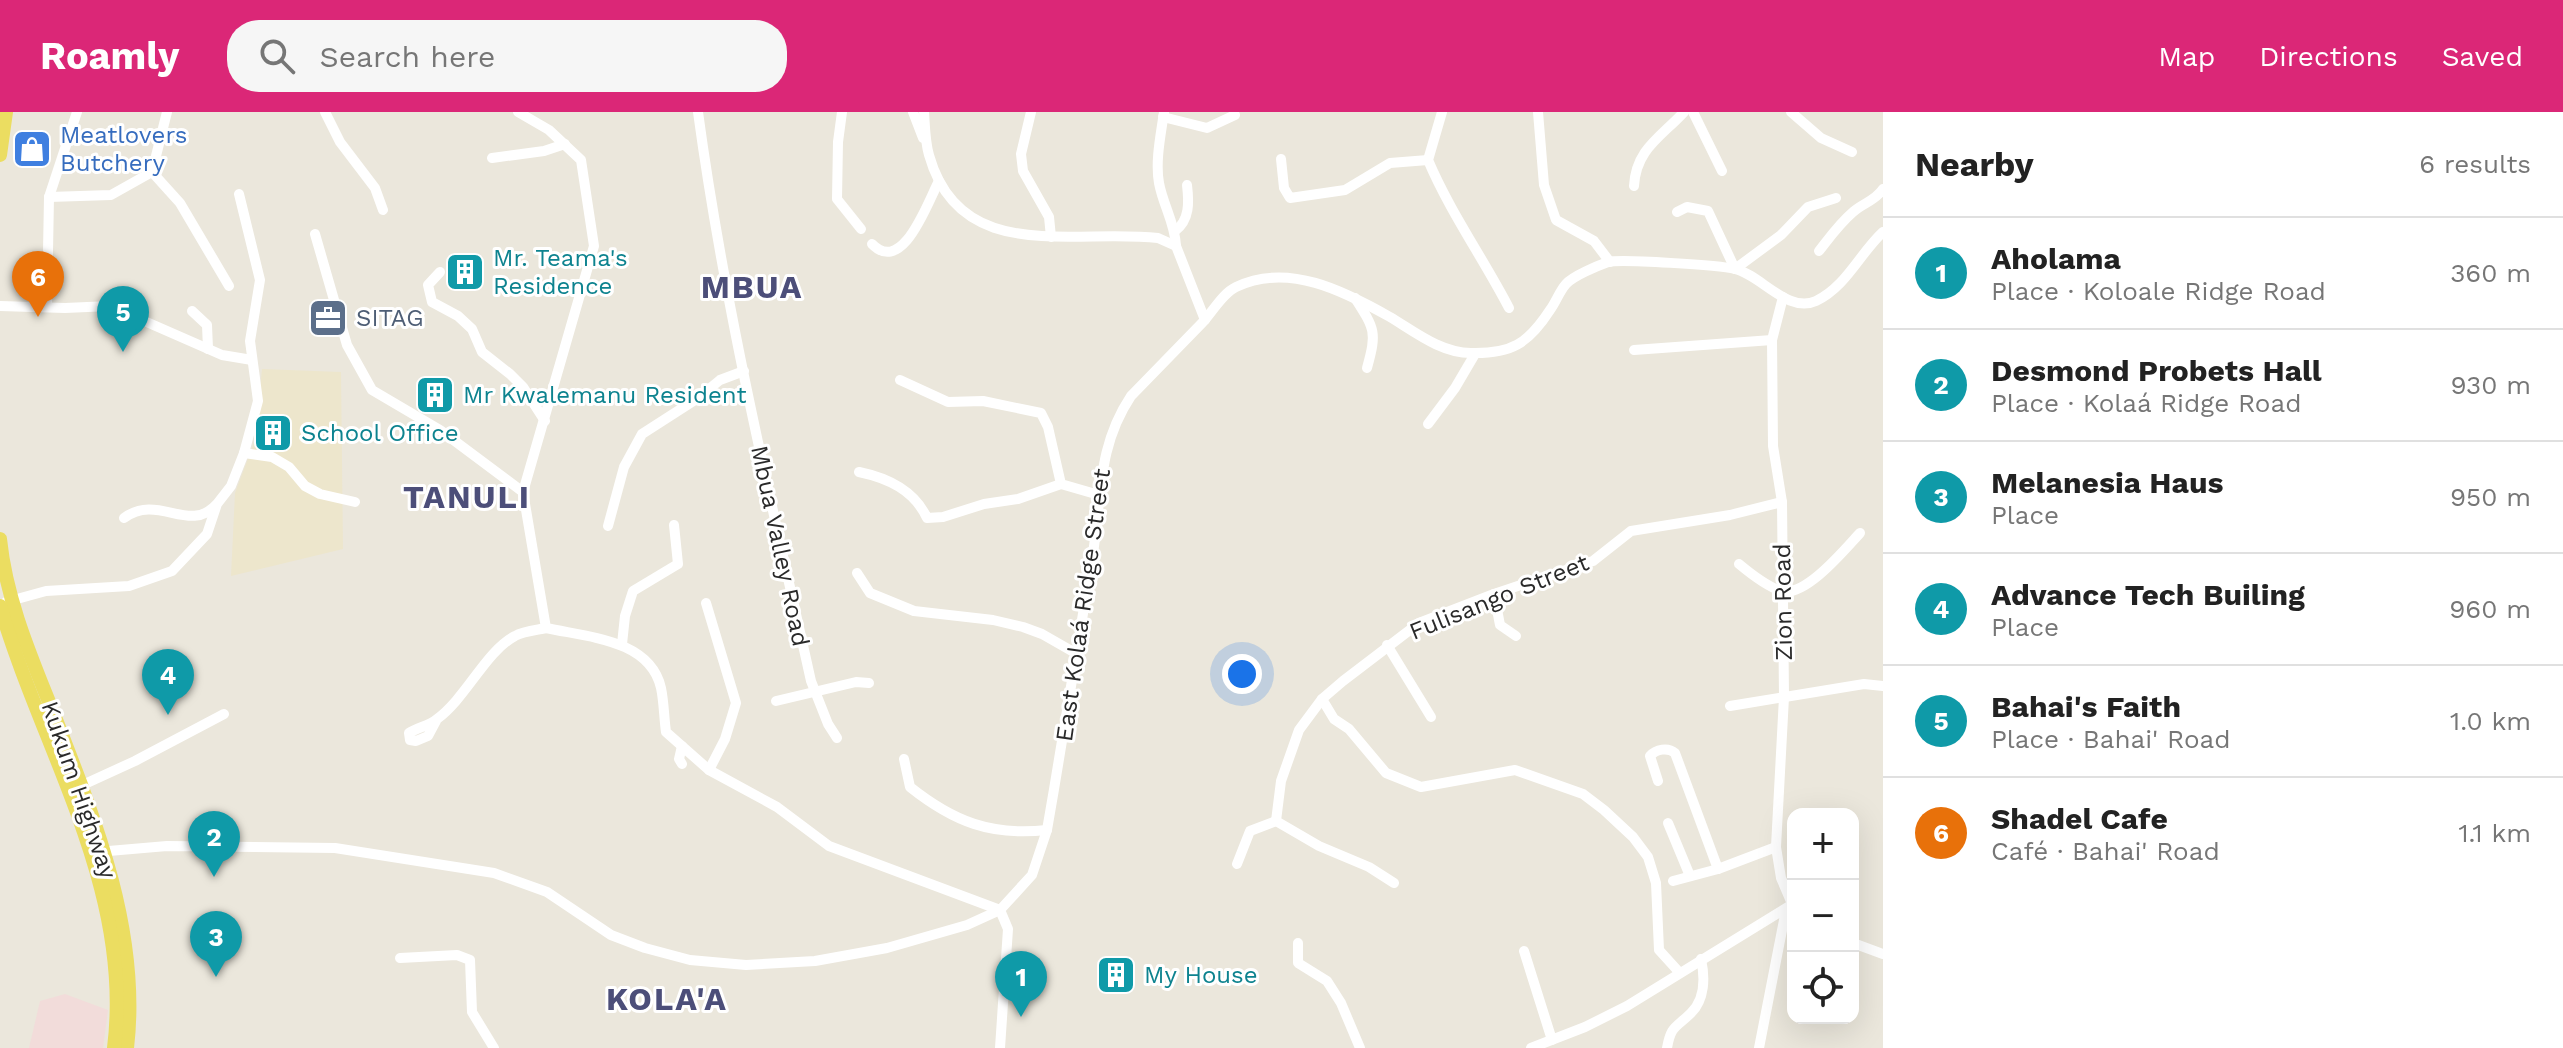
<!DOCTYPE html>
<html lang="en">
<head>
<meta charset="utf-8">
<style>
	:root { --surface:#fff; --page:#f6f6f6; --text:#222; --muted:#767676; --line:#e0e0e0; --accent:#db2777 }
	body { margin:0; font-family:"Work Sans",sans-serif; background:var(--page); color:var(--text) }
	.controls { position:absolute; right:24px; bottom:24px; display:grid; overflow:hidden; border-radius:16px; box-shadow:0 8px 32px #0002 }
	.controls button { width:72px; height:72px; display:grid; place-items:center; padding:0; border:0; border-bottom:2px solid var(--line); background:var(--surface); color:var(--text); font:40px sans-serif }
	.you { position:absolute; left:1242px; top:562px; width:28px; height:28px; margin:-20px; border:6px solid #fff; border-radius:50%; background:#1a73e8; box-shadow:0 0 0 12px #1a73e833 }
	.badge { display:grid; place-items:center; width:52px; height:52px; border-radius:50%; background:var(--accent); color:#fff; font-size:26px; font-weight:700 }
	.pin { position:absolute; translate:-50% -66px; filter:drop-shadow(0 2px 4px #0008) }
	.pin::after { content:''; position:absolute; top:42px; width:28px; height:24px; background:inherit; clip-path:polygon(0 0,100% 0,50% 100%) }
	.list { margin:0; padding:0; list-style:none }
	h2 { display:flex; justify-content:space-between; align-items:center; height:104px; margin:0; padding:0 32px; font-size:34px }
	h2 small { font-size:26px; font-weight:400; color:var(--muted) }
	.list li { display:grid; grid-template-columns:52px 1fr auto; gap:24px; align-items:center; box-sizing:border-box; height:112px; padding:0 32px; border-top:2px solid var(--line) }
	.list b { display:block; font-size:30px; white-space:nowrap }
	.list p { margin:0; font-size:26px; white-space:nowrap; color:var(--muted) }
	.list em { font-size:26px; font-style:normal; color:var(--muted) }
	.icon { flex:none; width:44px; height:44px; fill:none; stroke:currentColor; stroke-width:2; stroke-linecap:round; stroke-linejoin:round }
	.map { position:relative; flex:none; width:1883px; height:936px; overflow:hidden }
	header { display:flex; align-items:center; gap:48px; box-sizing:border-box; height:112px; padding:0 40px; background:var(--accent); color:#fff }
	header strong { font-size:38px }
	nav { display:flex; gap:44px; margin-inline-start:auto; font-size:28px }
	.search { width:560px; height:72px; background:var(--page); display:flex; align-items:center; gap:20px; box-sizing:border-box; padding:0 28px; border-radius:32px; color:var(--muted); font-size:30px }
	main { display:flex }
	aside { flex:1; background:var(--surface) }
	.map>svg:first-child { display:block }
	.education { fill:#ede6cc }
	.medical { fill:#f2dcda }
	.lines { fill:none; stroke-linecap:round; stroke-linejoin:round }
	.minor { stroke:#fff; stroke-width:10 }
	.major { stroke:#ebdd61; stroke-width:14 }
	.labels { text-anchor:middle; dominant-baseline:central; stroke-width:6; stroke-linejoin:round; paint-order:stroke }
	.shop-label { font-size:24px; fill:#366cbe; stroke:#fff; text-anchor:start }
	.culture-label { font-size:24px; fill:#0d838f; stroke:#fff; text-anchor:start }
	.service-label { font-size:24px; fill:#4e5e75; stroke:#fff; text-anchor:start }
	.street-label { font-size:24px; fill:#2a2a2a; stroke:#fff }
	.district-label { font-size:32px; font-weight:bold; letter-spacing:2px; fill:#4c4e79; stroke:#fff }
</style>
</head>
<body>
<header>
<strong>Roamly</strong>
<div class="search"><svg class="icon" aria-label="search" viewBox="0 0 24 24"><circle cx="10" cy="10" r="6"/><path d="M15 15l6 6"/></svg>Search here</div>
<nav><a>Map</a><a>Directions</a><a>Saved</a></nav>
</header>
<main>
<div class="map">
<svg width="1883" height="936" viewBox="0 0 1883 936">
	<rect width="100%" height="100%" fill="#ebe7dc"/>
	<path class="education" d="M262 257 341 260 343 437 231 464 235 381 255 328Z"/>
	<path class="medical" d="M65 882 108 898 103 936H29L40 889Z"/>
	<g class="lines">
		<g class="minor">
			<path d="M325 0 340 30 375 76 383 98"/>
			<path d="M518 0 549 18 581 48 594 134 523 380 546 516C586 525 650 527 661 576 664 590 664 606 666 620L709 658 777 695 829 734 1000 798"/>
			<path d="M698 0C724 192 769 380 811 569L828 612 837 626"/>
			<path d="M842 0 838 30 837 87 861 117"/>
			<path d="M913 0 923 26"/>
			<path d="M924 0C925 14 925 30 929 43 960 154 1075 116 1158 126L1176 134 1205 208"/>
			<path d="M1031 0 1021 42 1023 59 1049 105 1051 125"/>
			<path d="M1164 0C1161 22 1155 49 1159 71 1163 93 1175 111 1176 134"/>
			<path d="M1442 0 1428 48C1450 100 1483 146 1509 196"/>
			<path d="M1538 0 1544 73 1556 108 1594 129 1610 150"/>
			<path d="M1693 0 1722 59"/>
			<path d="M1791 0 1821 26 1852 40"/>
			<path d="M1163 5 1207 16 1235 3"/>
			<path d="M492 46 544 39 565 32"/>
			<path d="M1281 47 1284 76 1290 86 1345 78 1390 51 1428 48"/>
			<path d="M152 60 167 0"/>
			<path d="M1634 74C1636 37 1661 25 1684 0"/>
			<path d="M49 85 111 83 152 60 180 91 229 174"/>
			<path d="M1677 100 1687 95 1708 99 1735 157 1781 123 1808 95 1836 86"/>
			<path d="M1175 119C1190 108 1189 90 1187 73"/>
			<path d="M315 122 347 233 372 278 440 318 523 380"/>
			<path d="M872 132C903 164 928 89 939 69"/>
			<path d="M1819 139C1830 125 1839 112 1853 100 1863 91 1875 89 1883 77"/>
			<path d="M440 160 428 173 432 190 458 204 472 217 482 240 510 262 523 275 545 309"/>
			<path d="M1783 185 1772 228 1773 334 1782 390 1784 585 1776 735 1781 766 1793 794"/>
			<path d="M1355 186C1375 217 1377 220 1367 256"/>
			<path d="M0 194 65 196 110 194 222 243 252 248"/>
			<path d="M47 195 49 85 77 0"/>
			<path d="M192 199 207 213 208 237"/>
			<path d="M1634 238 1772 228"/>
			<path d="M900 268 948 290 983 289 1041 301 1048 315 1061 372 1099 383"/>
			<path d="M1428 312 1455 276 1475 242"/>
			<path d="M244 341 272 345 289 355 305 374 320 382 355 390"/>
			<path d="M859 360C888 366 914 378 927 406L943 405 984 392 1018 387 1061 372"/>
			<path d="M124 406C158 381 189 422 216 393"/>
			<path d="M608 414 624 355 642 322 698 286 720 268 744 259"/>
			<path d="M1739 452C1751 462 1766 474 1781 479 1805 486 1845 437 1860 421"/>
			<path d="M857 461 870 481 914 499 993 508 1023 515 1042 522 1077 542"/>
			<path d="M1494 482 1500 513 1516 524"/>
			<path d="M6 490 46 479 129 474 172 459 207 422 217 392 231 374 244 341 258 289 250 229 260 168 239 82"/>
			<path d="M706 491 736 591 725 627 709 658"/>
			<path d="M622 532 625 504 633 479 678 452 674 413"/>
			<path d="M1387 533 1431 605"/>
			<path d="M1322 587 1334 607 1349 617 1386 661 1421 675 1515 658 1583 682 1604 698 1633 725 1648 745 1656 771 1659 838 1679 860"/>
			<path d="M776 589 856 570 869 571"/>
			<path d="M1730 594 1864 572 1883 574"/>
			<path d="M436 609 428 624 416 629 410 628 409 621C418 615 429 614 437 607 466 586 486 539 515 524 524 519 537 518 546 516"/>
			<path d="M682 634 679 647 682 652"/>
			<path d="M904 647 910 675C954 710 991 724 1047 718"/>
			<path d="M1658 669 1650 644C1656 637 1668 635 1675 641L1718 757"/>
			<path d="M76 676 135 649 224 602"/>
			<path d="M1668 711 1690 764"/>
			<path d="M97 740 167 734 335 736 494 761 547 780 611 823 645 836 690 848 746 853 815 849 887 836 967 813 1000 798 1032 763 1047 718C1063 626 1078 534 1093 441 1102 384 1097 335 1131 284 1155 259 1179 235 1203 210 1213 199 1223 181 1236 175 1288 150 1344 179 1390 205 1415 220 1441 241 1471 241 1511 242 1528 232 1550 198 1556 190 1559 180 1566 172 1573 164 1597 154 1608 150 1621 147 1719 153 1735 157 1761 163 1788 202 1816 189 1846 175 1860 141 1883 120"/>
			<path d="M1237 752 1250 719 1276 709"/>
			<path d="M1673 769 1718 757 1776 735"/>
			<path d="M1394 771 1369 755 1319 734 1276 709 1281 669 1299 618 1322 587 1343 569 1419 511 1494 482 1593 449 1631 419 1730 403 1782 390"/>
			<path d="M1000 798 1008 817 1000 936"/>
			<path d="M1298 831V851L1327 869 1341 891 1360 936"/>
			<path d="M1853 831 1883 842"/>
			<path d="M1524 839 1552 928"/>
			<path d="M400 846 457 843 470 848 472 900 494 936"/>
			<path d="M1531 936 1585 915 1627 894 1791 793"/>
			<path d="M1667 936C1671 913 1676 916 1691 901 1705 887 1705 865 1701 847"/>
			<path d="M1759 936 1785 803 1790 794"/>
		</g>
		<g class="major">
			<path d="M0 43 6 0"/>
			<path d="M0 427C6 486 29 540 51 595 93 702 141 818 127 936"/>
			<path d="M0 494C43 640 134 778 114 936"/>
		</g>
	</g>
	<defs>
		<symbol id="shop-square" viewBox="-11 -11 22 22"><rect x="-9" y="-9" width="18" height="18" rx="4" fill="#3f7fe0" stroke="#fff"/><path d="M-5-2.5h2.3a2.7 3.5 0 0 1 5.4 0H5L5.5 6h-11ZM-1.5-2.5h3a1.5 2.3 0 0 0-3 0Z" fill="#fff"/></symbol>
		<symbol id="building-square" viewBox="-11 -11 22 22"><rect x="-9" y="-9" width="18" height="18" rx="4" fill="#0f9aa8" stroke="#fff"/><path d="M-4-6H4V6H1V3H-1V6H-4ZM-2.5-4.3h1.7v1.8h-1.7ZM.8-4.3h1.7v1.8H.8ZM-2.5-1h1.7V.8h-1.7ZM.8-1h1.7V.8H.8Z" fill="#fff"/></symbol>
		<symbol id="office-square" viewBox="-11 -11 22 22"><rect x="-9" y="-9" width="18" height="18" rx="4" fill="#5c6f8a" stroke="#fff"/><path d="M-6-3h4V-5.5h4V-3h4V5H-6ZM-1-4.5V-3h2v-1.5ZM-6 0V1H6V0Z" fill="#fff"/></symbol>
	</defs>
	<g fill-rule="evenodd">
		<use href="#shop-square" x="10" y="15" width="44" height="44"/>
		<use href="#building-square" x="443" y="138" width="44" height="44"/>
		<use href="#office-square" x="306" y="184" width="44" height="44"/>
		<use href="#building-square" x="413" y="261" width="44" height="44"/>
		<use href="#building-square" x="251" y="299" width="44" height="44"/>
		<use href="#building-square" x="1094" y="841" width="44" height="44"/>
	</g>
	<g class="labels">
		<g class="shop-label">
			<text x="60" y="23">Meatlovers<tspan x="60" dy="28">Butchery</tspan></text>
		</g>
		<g class="culture-label">
			<text x="493" y="146">Mr. Teama's<tspan x="493" dy="28">Residence</tspan></text>
			<text x="463" y="283">Mr Kwalemanu Resident</text>
			<text x="301" y="321">School Office</text>
			<text x="1144" y="863">My House</text>
		</g>
		<g class="service-label">
			<text x="356" y="206">SITAG</text>
		</g>
		<g class="street-label">
			<text transform="translate(780 434) rotate(78)">Mbua Valley Road</text>
			<text transform="translate(1499 485) rotate(-22)">Fulisango Street</text>
			<text transform="translate(1783 490) rotate(-91)">Zion Road</text>
			<text transform="translate(1083 493) rotate(-82)">East Kolaá Ridge Street</text>
			<text transform="translate(79 678) rotate(71)">Kukum Highway</text>
		</g>
		<g class="district-label">
			<text x="752" y="175">MBUA</text>
			<text x="467" y="385">TANULI</text>
			<text x="667" y="887">KOLA'A</text>
		</g>
	</g>
</svg>
<div class="controls">
<button>+</button>
<button>−</button>
<button><svg class="icon" aria-label="locate" viewBox="0 0 24 24"><circle cx="12" cy="12" r="6"/><path d="M12 2v4M12 18v4M2 12h4M18 12h4"/></svg></button>
</div>
<div class="you"></div>
<div class="pin badge" style="left:1021px;top:905px;background:#0f9aa8">1</div>
<div class="pin badge" style="left:214px;top:765px;background:#0f9aa8">2</div>
<div class="pin badge" style="left:216px;top:865px;background:#0f9aa8">3</div>
<div class="pin badge" style="left:168px;top:603px;background:#0f9aa8">4</div>
<div class="pin badge" style="left:123px;top:240px;background:#0f9aa8">5</div>
<div class="pin badge" style="left:38px;top:205px;background:#e8710a">6</div>
</div>
<aside>
<h2>Nearby<small>6 results</small></h2>
<ul class="list">
<li><span class="badge" style="background:#0f9aa8">1</span><div><b>Aholama</b><p>Place · Koloale Ridge Road</p></div><em>360 m</em></li>
<li><span class="badge" style="background:#0f9aa8">2</span><div><b>Desmond Probets Hall</b><p>Place · Kolaá Ridge Road</p></div><em>930 m</em></li>
<li><span class="badge" style="background:#0f9aa8">3</span><div><b>Melanesia Haus</b><p>Place</p></div><em>950 m</em></li>
<li><span class="badge" style="background:#0f9aa8">4</span><div><b>Advance Tech Builing</b><p>Place</p></div><em>960 m</em></li>
<li><span class="badge" style="background:#0f9aa8">5</span><div><b>Bahai's Faith</b><p>Place · Bahai' Road</p></div><em>1.0 km</em></li>
<li><span class="badge" style="background:#e8710a">6</span><div><b>Shadel Cafe</b><p>Café · Bahai' Road</p></div><em>1.1 km</em></li>
</ul>
</aside>
</main>
</body>
</html>
